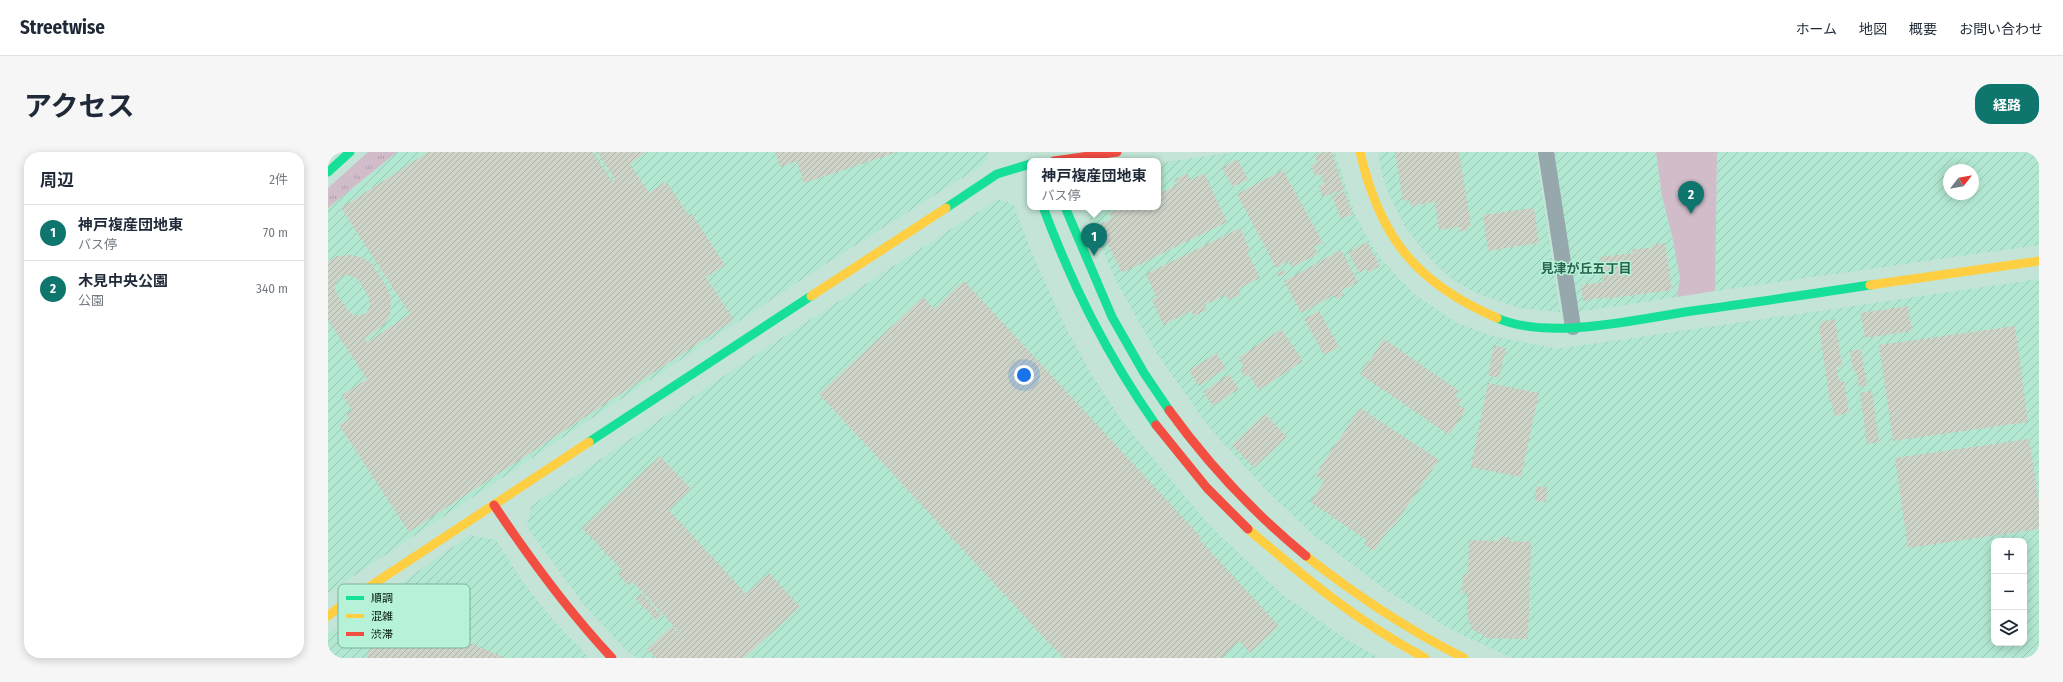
<!DOCTYPE html>
<html lang="ja">
<head>
<meta charset="utf-8">
<style>
	:root { --surface:#fff; --page:#f6f6f7; --text:#1f2937; --muted:#747a83; --line:#e0e1e3; --accent:#0f766e }
	body { margin:0; font-family:"Fira Sans Condensed","Noto Sans JP",sans-serif; background:var(--page); color:var(--text) }
	.controls { position:absolute; right:12px; bottom:12px; display:grid; overflow:hidden; border-radius:8px; box-shadow:0 2px 10px #0003 }
	.controls button { width:36px; height:36px; display:grid; place-items:center; padding:0; border:0; border-bottom:1px solid var(--line); background:var(--surface); color:var(--text); font:20px sans-serif }
	.compass { position:absolute; left:1615px; top:12px; width:36px; height:36px; border-radius:50%; background:var(--surface); box-shadow:0 2px 10px #0003; rotate:59deg }
	.you { position:absolute; left:696px; top:223px; width:14px; height:14px; margin:-10px; border:3px solid #fff; border-radius:50%; background:#1a73e8; box-shadow:0 0 0 6px #1a73e833 }
	.badge { display:grid; place-items:center; width:26px; height:26px; border-radius:50%; background:var(--accent); color:#fff; font-size:13px; font-weight:700 }
	.pin { position:absolute; translate:-50% -33px; filter:drop-shadow(0 1px 2px #0008) }
	.pin::after { content:''; position:absolute; top:21px; width:14px; height:12px; background:inherit; clip-path:polygon(0 0,100% 0,50% 100%) }
	.popup { position:absolute; left:699px; top:6px; width:134px; height:52px; box-sizing:border-box; display:grid; place-content:center; border-radius:8px; background:var(--surface); filter:drop-shadow(0 1px 3px #0005); font-size:13px; white-space:nowrap; color:var(--muted) }
	.popup b { font-size:15px; color:var(--text) }
	.popup::after { content:''; position:absolute; left:50%; top:100%; margin-left:-8px; border:8px solid transparent; border-top-color:var(--surface) }
	.list { margin:0; padding:0; list-style:none }
	h2 { display:flex; justify-content:space-between; align-items:center; height:52px; margin:0; padding:0 16px; font-size:17px }
	h2 small { font-size:13px; font-weight:400; color:var(--muted) }
	.list li { display:grid; grid-template-columns:26px 1fr auto; gap:12px; align-items:center; box-sizing:border-box; height:56px; padding:0 16px; border-top:1px solid var(--line) }
	.list b { display:block; font-size:15px; white-space:nowrap }
	.list p { margin:0; font-size:13px; white-space:nowrap; color:var(--muted) }
	.list em { font-size:13px; font-style:normal; color:var(--muted) }
	.icon { flex:none; width:22px; height:22px; fill:none; stroke:currentColor; stroke-width:2; stroke-linecap:round; stroke-linejoin:round }
	.map { position:relative; flex:none; width:1711px; height:506px; overflow:hidden; border-radius:16px }
	header { display:flex; align-items:center; gap:24px; box-sizing:border-box; height:56px; padding:0 20px; background:var(--surface); border-bottom:1px solid var(--line) }
	header strong { font-size:19px }
	nav { display:flex; gap:22px; margin-inline-start:auto; font-size:14px }
	.intro { display:flex; align-items:center; justify-content:space-between; box-sizing:border-box; height:96px; padding:0 24px }
	h1 { margin:0; font-size:28px }
	.button { padding:10px 18px; border-radius:16px; background:var(--accent); color:#fff; font-size:14px; font-weight:700 }
	main { display:flex; gap:24px; padding:0 24px }
	aside { flex:1; background:var(--surface); border-radius:16px; box-shadow:0 2px 10px #0003 }
	.map>svg:first-child { display:block }
	.industrial { fill:url(#industrial-furrows); fill-rule:evenodd }
	.grass { fill:url(#grass-tufts) }
	.green { fill:#d1bcc9 }
	.building { fill:url(#building-hatch); fill-rule:evenodd }
	.lines { fill:none; stroke-linecap:round; stroke-linejoin:round }
	.street { stroke:#96a8ac; stroke-width:16 }
	.fast { stroke:#16e098; stroke-width:9 }
	.slow { stroke:#ffcf43; stroke-width:9 }
	.jam { stroke:#f24e42; stroke-width:9 }
	.labels { text-anchor:middle; dominant-baseline:central; stroke-width:3; stroke-linejoin:round; paint-order:stroke }
	.neighbourhood-label { font-size:13px; font-weight:bold; fill:#28634e; stroke:#b5f2d8 }
	.key { fill:#b5f2d8; stroke:#7fb09b; stroke-width:1 }
	.key-label { font-size:11px; fill:#00150c }
</style>
</head>
<body>
<header>
<strong>Streetwise</strong>
<nav><a>ホーム</a><a>地図</a><a>概要</a><a>お問い合わせ</a></nav>
</header>
<div class="intro"><h1>アクセス</h1><a class="button">経路</a></div>
<main>
<aside>
<h2>周辺<small>2件</small></h2>
<ul class="list">
<li><span class="badge">1</span><div><b>神戸複産団地東</b><p>バス停</p></div><em>70 m</em></li>
<li><span class="badge">2</span><div><b>木見中央公園</b><p>公園</p></div><em>340 m</em></li>
</ul>
</aside>
<div class="map">
<svg width="1711" height="506" viewBox="0 0 1711 506">
	<defs>
		<pattern id="industrial-furrows" width="10" height="10" patternUnits="userSpaceOnUse"><rect width="10" height="10" fill="#b2e7d1"/><path d="M-1 1l2-2M0 10L10 0M9 11l2-2" fill="none" stroke="#97c5b2"/></pattern>
		<pattern id="grass-tufts" width="24" height="20" patternUnits="userSpaceOnUse"><rect width="24" height="20" fill="#d1bcc9"/><path d="M3 7l-1-3M5 7V3M7 7l1-3M15 17l-1-3M17 17v-4M19 17l1-3" fill="none" stroke="#b2a1ab"/></pattern>
		<pattern id="building-hatch" width="6" height="6" patternUnits="userSpaceOnUse"><rect width="6" height="6" fill="#ced3c8"/><path d="M-1 1l2-2M0 6l6-6M5 7l2-2" fill="none" stroke="#afb4ab"/></pattern>
	</defs>
	<rect width="100%" height="100%" fill="#c3e4d6"/>
	<g class="industrial">
		<path d="M69 0H661L656 12 488 118 0 441V56Z"/>
		<path d="M908 0H1007L1026 60 1036 80 1053 107 1085 141 1128 171 1165 184 1229 197 1711 127V506H1184L1124 478 1058 438 987 384 941 341 881 275 829 202 788 129 757 55H830V11ZM1666 389H1696V491H1666Z"/>
		<path d="M1050 0H1208L1232 160 1191 156 1148 141 1124 127 1101 106 1078 76 1062 45 1054 22Z"/>
		<path d="M1226 0H1328L1334 44 1344 83 1352 126 1349 145 1249 160Z"/>
		<path d="M1389 0H1711V93L1387 139ZM1621 18H1645V42H1621Z"/>
		<path d="M670 47 685 52 706 106 736 172 763 222 794 269 880 372 956 444 1016 486 1051 506H309L296 496 256 453 199 375 203 354 430 201Z"/>
		<path d="M142 383 168 388 194 429 225 468 261 506H0V482Z"/>
	</g>
	<path class="grass" d="M40 0H69L0 56V36Z"/>
	<path class="green" d="M1328 0H1389L1387 139 1349 145 1352 126 1344 83 1334 44Z"/>
	<g class="building">
		<path d="M100 0H265L284 29 287 27 269 0H318L302 12 321 41 338 29 360 63 363 61 397 113 378 125 406 168 81 380 11 273 21 267 18 262 24 258 14 243 39 227 0 168V109L9 104 23 103 35 106 44 112 60 137 63 147 62 163 56 173 37 186 39 190 82 162 13 56ZM19 123 26 125 31 129 40 144 42 149 41 156 38 161 31 164 23 162 9 143 7 137 8 130 13 125Z"/>
		<path d="M447 0H570L476 31 469 9 452 15Z"/>
		<path d="M996 0H1004L1016 38 994 45 991 34 996 32 993 22 987 24 983 13 989 11 987 3Z"/>
		<path d="M1067 0H1131L1143 74H1139L1140 78 1132 79V75L1111 78 1107 50 1083 54 1082 48 1075 49Z"/>
		<path d="M909 7 920 27 905 35 894 16Z"/>
		<path d="M955 18 995 91 986 95 990 102 964 115 960 109 948 116 909 42Z"/>
		<path d="M859 21 863 28 876 21 899 70 794 121 770 73 784 66 781 61 793 55H796L797 58 804 55H830V42L849 33 846 28Z"/>
		<path d="M1016 39 1025 62 1013 67 1004 44Z"/>
		<path d="M1206 56 1211 91 1160 99 1155 63Z"/>
		<path d="M912 76 922 98 919 100 932 126 910 137 913 142 900 148 898 143 876 153 879 158 866 164 863 159 835 173 824 148 829 146 818 122Z"/>
		<path d="M1039 90 1052 114 1040 121 1038 117 1031 121 1020 100Z"/>
		<path d="M1337 91 1344 138 1277 147V145L1255 149 1253 133 1275 130 1272 105 1305 101 1304 97 1324 96V93Z"/>
		<path d="M1013 98 1030 130 1013 139 1016 143 1009 147 1006 143 973 161 956 129Z"/>
		<path d="M956 118 958 121 951 125 949 122Z"/>
		<path d="M636 129 873 385 871 387 951 474 922 501 911 489 893 506H735L491 242 595 145 606 157Z"/>
		<path d="M1580 154 1584 179 1537 186 1533 161Z"/>
		<path d="M991 159 1011 195 996 203 976 167Z"/>
		<path d="M1507 167 1514 214 1509 215 1511 229H1516L1521 261 1506 264 1504 250H1502L1491 174H1493L1492 170Z"/>
		<path d="M1687 174 1700 270 1565 289 1551 193Z"/>
		<path d="M953 177 975 209 931 238 921 223 917 225 912 218 916 215 910 206Z"/>
		<path d="M1056 187 1131 239 1127 244 1133 248 1130 253 1138 258 1121 283 1032 222Z"/>
		<path d="M1166 194 1178 196 1177 200H1179L1178 203H1176L1171 226 1160 223Z"/>
		<path d="M1533 197 1539 234 1531 235 1528 219H1525L1522 199Z"/>
		<path d="M888 201 898 216 871 234 861 219Z"/>
		<path d="M901 222 911 237 885 254 875 240Z"/>
		<path d="M1160 231 1211 241 1193 325 1143 315Z"/>
		<path d="M1544 239 1551 290 1539 292 1532 241Z"/>
		<path d="M1032 256 1111 308 1065 375 1063 374 1046 399 1036 392 1039 388 982 350 996 329 987 323Z"/>
		<path d="M937 262 959 285 926 316 904 293Z"/>
		<path d="M1701 287 1711 350V377L1580 396 1567 306Z"/>
		<path d="M332 304 363 337 341 358 418 442 441 421 472 455 416 506H328L319 497 344 474 356 485 305 430 301 434 290 422 294 418 254 376Z"/>
		<path d="M1208 335H1219L1218 350 1207 349Z"/>
		<path d="M1171 385H1182V389L1203 390 1200 487 1159 486 1144 477 1141 470 1139 462V441H1134L1135 422H1140L1141 388 1171 389Z"/>
		<path d="M313 441 333 463 328 468 307 446Z"/>
		<path d="M60 454 177 506H38Z"/>
	</g>
	<g class="lines">
		<path class="street" d="M1218 0 1245 175"/>
		<g class="fast">
			<path d="M0 20 22 0"/>
			<path d="M715 55C745 135 779 203 828 273"/>
			<path d="M737 55 784 165 816 221 841 258"/>
			<path d="M618 56 669 22 702 12"/>
			<path d="M1169 166C1221 189 1309 167 1364 159 1424 151 1483 142 1542 133"/>
			<path d="M261 290 483 144"/>
		</g>
		<g class="slow">
			<path d="M1032 0C1052 86 1088 131 1169 166"/>
			<path d="M1542 133 1711 109"/>
			<path d="M483 144 618 56"/>
			<path d="M920 377C977 426 1030 470 1097 506"/>
			<path d="M978 404C1029 444 1078 477 1136 506"/>
			<path d="M0 464 15 452 261 290"/>
		</g>
		<g class="jam">
			<path d="M726 9 789 0"/>
			<path d="M841 258C880 312 927 362 978 404"/>
			<path d="M828 273 879 336 920 377"/>
			<path d="M166 353C202 407 240 459 284 506"/>
		</g>
	</g>
	<g class="labels">
		<g class="neighbourhood-label">
			<text x="1258" y="116">見津が丘五丁目</text>
		</g>
	</g>
	<rect x="10" y="432" width="132" height="64" rx="6" class="key"/>
	<rect x="18" y="444" width="18" height="4" fill="#16e098"/>
	<rect x="18" y="462" width="18" height="4" fill="#ffcf43"/>
	<rect x="18" y="480" width="18" height="4" fill="#f24e42"/>
	<g class="key-label">
		<text x="43" y="450">順調</text>
		<text x="43" y="468">混雑</text>
		<text x="43" y="486">渋滞</text>
	</g>
</svg>
<div class="controls">
<button>+</button>
<button>−</button>
<button><svg class="icon" aria-label="layers" viewBox="0 0 24 24"><path d="M12 4l9 5-9 5-9-5zM3 14l9 5 9-5"/></svg></button>
</div>
<svg class="compass" viewBox="-18 -18 36 36"><path d="M0-13l5 13h-10z" fill="#e53935"/><path d="M0 13l5-13h-10z" fill="#747a83"/></svg>
<div class="you"></div>
<div class="pin badge" style="left:766px;top:104px">1</div>
<div class="popup"><b>神戸複産団地東</b>バス停</div>
<div class="pin badge" style="left:1363px;top:62px">2</div>
</div>
</main>
</body>
</html>
